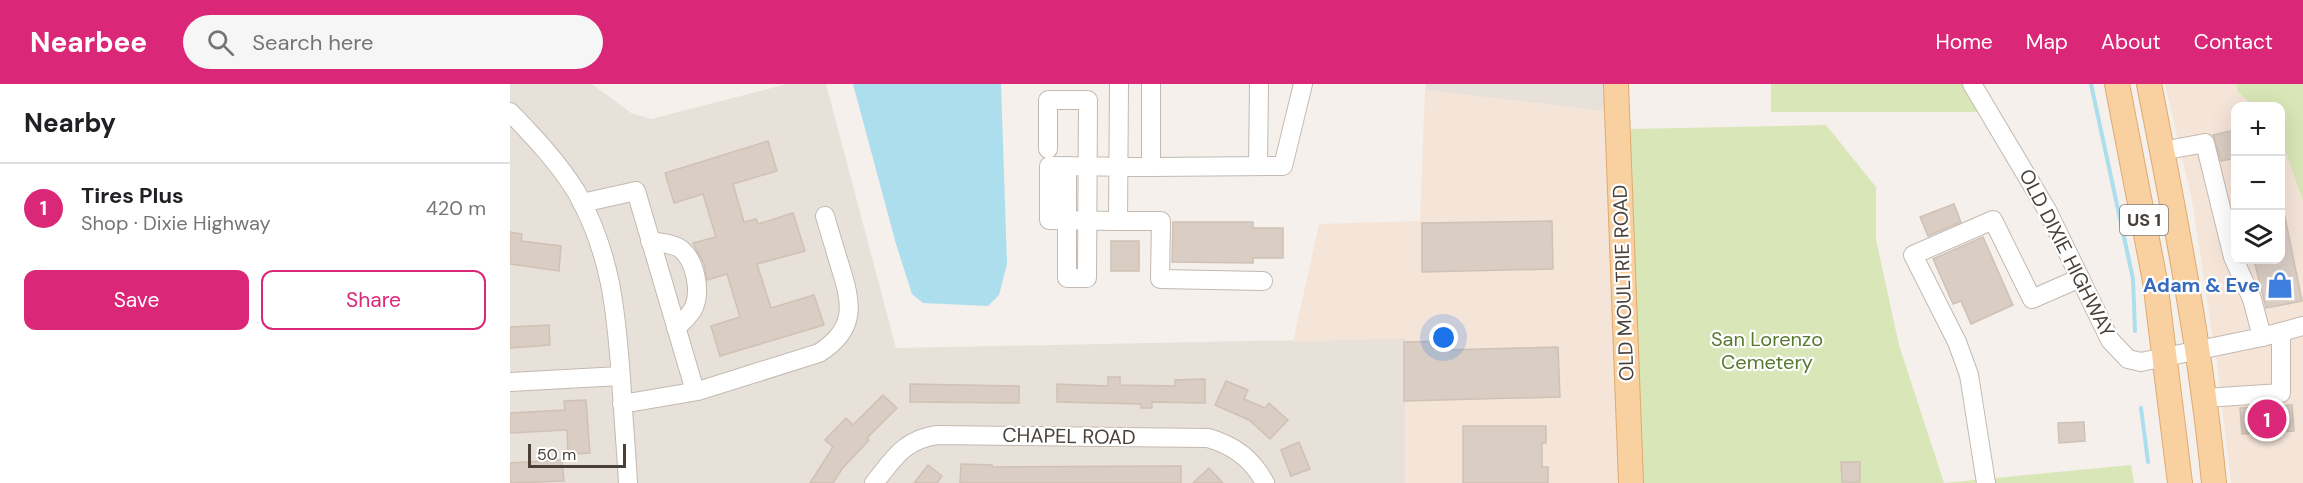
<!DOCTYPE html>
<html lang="en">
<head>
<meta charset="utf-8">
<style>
	:root { --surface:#fff; --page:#f6f6f6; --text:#202124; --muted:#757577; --line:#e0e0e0; --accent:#db2777 }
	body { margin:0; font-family:"DM Sans",sans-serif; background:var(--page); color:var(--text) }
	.controls { position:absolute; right:18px; top:18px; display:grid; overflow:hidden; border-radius:12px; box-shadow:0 6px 24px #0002 }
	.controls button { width:54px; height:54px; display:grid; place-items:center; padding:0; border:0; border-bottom:2px solid var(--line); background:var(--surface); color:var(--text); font:30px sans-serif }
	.scale { position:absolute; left:18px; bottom:15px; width:98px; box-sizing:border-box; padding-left:6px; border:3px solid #494039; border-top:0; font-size:16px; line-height:21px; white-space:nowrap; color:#494039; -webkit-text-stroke:4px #fff; paint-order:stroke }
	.you { position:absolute; left:934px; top:254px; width:21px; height:21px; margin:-15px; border:4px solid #fff; border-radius:50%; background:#1a73e8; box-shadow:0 0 0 9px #1a73e833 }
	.badge { display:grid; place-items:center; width:39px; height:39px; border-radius:50%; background:var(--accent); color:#fff; font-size:20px; font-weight:700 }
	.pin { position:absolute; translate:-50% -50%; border:3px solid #fff; box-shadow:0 2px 6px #0006 }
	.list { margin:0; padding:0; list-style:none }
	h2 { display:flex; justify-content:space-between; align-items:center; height:78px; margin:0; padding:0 24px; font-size:26px }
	h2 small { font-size:20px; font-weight:400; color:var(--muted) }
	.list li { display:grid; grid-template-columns:39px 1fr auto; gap:18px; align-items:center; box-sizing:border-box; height:90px; padding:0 24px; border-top:2px solid var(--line) }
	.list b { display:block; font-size:22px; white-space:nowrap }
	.list p { margin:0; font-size:20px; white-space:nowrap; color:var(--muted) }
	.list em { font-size:20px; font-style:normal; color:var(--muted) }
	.actions { display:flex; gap:12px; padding:18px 24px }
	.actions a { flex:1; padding:14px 0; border:2px solid var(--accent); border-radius:12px; text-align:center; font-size:21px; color:var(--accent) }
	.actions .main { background:var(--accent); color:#fff }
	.icon { flex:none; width:33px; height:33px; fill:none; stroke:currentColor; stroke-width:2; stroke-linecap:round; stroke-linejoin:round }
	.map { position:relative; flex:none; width:1793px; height:399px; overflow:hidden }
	header { display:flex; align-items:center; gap:36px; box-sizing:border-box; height:84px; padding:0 30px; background:var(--accent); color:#fff }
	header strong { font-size:28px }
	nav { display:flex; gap:33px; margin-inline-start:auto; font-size:21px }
	.search { width:420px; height:54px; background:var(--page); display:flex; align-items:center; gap:15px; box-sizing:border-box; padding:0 21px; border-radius:33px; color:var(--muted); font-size:22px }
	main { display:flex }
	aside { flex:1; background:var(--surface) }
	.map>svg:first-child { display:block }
	.residential { fill:#e8e1da }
	.commercial { fill:#f5e4d8 }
	.green { fill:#d9e6b7 }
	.water { fill:#acdeed }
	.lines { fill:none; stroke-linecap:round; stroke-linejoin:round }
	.stream { stroke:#acdeed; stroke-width:4 }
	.building { fill:#d9cdc4; stroke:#d0c1b5; stroke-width:1.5 }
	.minor-casing { stroke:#c3b9b1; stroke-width:20 }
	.major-casing { stroke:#dfaa6f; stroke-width:26 }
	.minor { stroke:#fff; stroke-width:18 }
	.major { stroke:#f9d0a0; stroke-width:24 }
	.labels { text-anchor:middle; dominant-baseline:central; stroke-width:4.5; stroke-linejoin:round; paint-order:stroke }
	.shield { fill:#fff; stroke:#807974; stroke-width:1.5 }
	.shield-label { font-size:18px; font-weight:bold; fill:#494039 }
	.street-label { font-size:20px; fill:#494039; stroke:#fff }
	.shop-label { font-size:20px; font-weight:bold; fill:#366cbe; stroke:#fff; text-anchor:end }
	.park-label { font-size:20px; fill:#57792e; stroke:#fff }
</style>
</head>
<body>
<header>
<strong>Nearbee</strong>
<div class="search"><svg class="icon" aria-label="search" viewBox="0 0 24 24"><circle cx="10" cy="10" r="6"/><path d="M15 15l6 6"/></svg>Search here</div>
<nav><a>Home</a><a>Map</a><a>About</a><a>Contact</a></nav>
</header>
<main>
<aside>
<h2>Nearby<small></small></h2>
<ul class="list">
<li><span class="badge">1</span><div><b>Tires Plus</b><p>Shop · Dixie Highway</p></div><em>420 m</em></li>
</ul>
<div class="actions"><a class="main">Save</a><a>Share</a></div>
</aside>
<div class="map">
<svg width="1793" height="399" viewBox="0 0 1793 399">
	<rect width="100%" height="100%" fill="#f5f0eb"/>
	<g class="residential">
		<path d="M0 0H82L121 29 141 35 277 0H316L386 264 895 254V399H763L700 346 426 343 373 377 354 399H125L108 196 27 46 0 18Z"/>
		<path d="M916 0H1099L1100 28 915 6Z"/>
		<path d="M0 38 47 91 73 138 95 200 112 399H0Z"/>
		<path d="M427 359 685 360 709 365 735 382 748 399H373L397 370Z"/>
	</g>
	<g class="commercial">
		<path d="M1655 0H1726L1728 8 1743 22H1726V176H1770L1771 61 1776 69 1793 117V234L1703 255 1682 116Z"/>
		<path d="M915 6 1100 28 1114 399H895V254L783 258 809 140 910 137Z"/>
		<path d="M1793 250V399H1721L1706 270Z"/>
	</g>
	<g class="green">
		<path d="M1261 0H1454L1471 28H1261Z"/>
		<path d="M1726 0H1793V117L1776 69 1771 61 1770 22H1743L1728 8Z"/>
		<path d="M1316 41 1366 103V156L1389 261 1434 399 1621 381 1624 399H1131L1120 45Z"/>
	</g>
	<path class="water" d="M343 0H491L497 180 489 211 478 222 413 219 402 210 386 160Z"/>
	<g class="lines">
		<g class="stream">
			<path d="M1581 0 1623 195 1625 247"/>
			<path d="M1631 324 1638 378"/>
		</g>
	</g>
	<g class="building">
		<path d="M1725 46V74L1711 77 1703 51Z"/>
		<path d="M258 57 267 87 223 100 234 138 246 135 248 140 283 129 295 167 247 180 261 224 304 211 314 241 210 272 201 242 230 233 217 190 197 196 194 180 183 159 206 153 193 110 164 119 155 89Z"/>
		<path d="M1444 120 1451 138 1418 152 1410 133Z"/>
		<path d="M1775 133 1792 217 1756 224 1744 176H1770V134Z"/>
		<path d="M1042 137 1043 185 912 188V139Z"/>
		<path d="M663 138H743V144H773V174H743V179L662 178Z"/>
		<path d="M0 148 12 150 11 157 51 162 49 187 0 180Z"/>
		<path d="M1473 153 1503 221 1461 240 1451 217 1443 220 1423 175Z"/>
		<rect x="601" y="157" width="28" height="30"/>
		<path d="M39 241 40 261 0 264V243Z"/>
		<path d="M936 257V266L1048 263 1050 313 894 317V258Z"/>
		<path d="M598 293H610V301L665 302V296L695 295V319L642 318V324H631V320L547 318V300L598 302Z"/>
		<path d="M716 297 738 306 734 315 755 324 759 319 778 336 760 355 739 336 705 321Z"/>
		<path d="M400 300 509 302V319L400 318Z"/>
		<path d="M373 311 387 324 357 354 359 356 332 385 323 399H300L323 363 315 356 336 334 343 341Z"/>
		<path d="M76 316 80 369 58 370 57 346 0 349V329L55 326 54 317Z"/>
		<path d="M1782 321 1784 347 1732 350 1730 324Z"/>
		<path d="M1574 338 1575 357 1549 359 1548 339Z"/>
		<path d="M953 342H1036V359H1032V383H1038V399H953Z"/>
		<path d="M789 358 800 385 781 392 771 366Z"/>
		<path d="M52 376 54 397 0 399V379Z"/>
		<path d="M1331 378H1350V398H1332Z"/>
		<path d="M451 380 482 381V383L671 382V399H450Z"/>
		<path d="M418 381 432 392 427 399H404Z"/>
		<path d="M699 384 713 399H683Z"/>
	</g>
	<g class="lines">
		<defs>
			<g id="minor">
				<path d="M609 0 608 137 539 136V82C573 82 607 83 641 83V0"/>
				<path d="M1462 0 1537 126 1600 256 1618 275 1631 278 1752 253 1793 242"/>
				<path d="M0 28C24 53 49 79 67 109 101 170 106 226 111 294 113 329 116 364 118 399"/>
				<path d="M538 65V16H578L577 194H557V82"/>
				<path d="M1652 67 1695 59 1723 173 1742 215 1752 253"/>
				<path d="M748 82 749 0"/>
				<path d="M641 83 773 82 793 0"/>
				<path d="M72 119 126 107 185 307"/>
				<path d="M608 137H651L650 195 753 197"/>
				<path d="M140 157C150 159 164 159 172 166 185 177 191 207 184 223 181 231 172 238 166 244"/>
				<path d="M0 298 110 292"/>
				<path d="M1695 314 1771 309V248"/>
				<path d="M112 320 188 307 309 269C347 245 342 220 330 182 325 166 320 149 315 132"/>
				<path d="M364 399C384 375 393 356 427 351L698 354C724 361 743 376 755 399"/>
				<path d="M1476 399 1459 291 1447 258 1403 171 1483 136 1522 215 1570 194"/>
			</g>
			<g id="major">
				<path d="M1106 0 1121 399"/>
				<path d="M1607 0 1645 197 1670 399"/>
				<path d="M1639 0C1665 132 1691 265 1704 399"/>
			</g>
		</defs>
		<use href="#minor" class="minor-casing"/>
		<use href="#major" class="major-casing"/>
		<use href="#minor" class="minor"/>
		<use href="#major" class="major"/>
	</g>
	<defs>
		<symbol id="shop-bare" viewBox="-9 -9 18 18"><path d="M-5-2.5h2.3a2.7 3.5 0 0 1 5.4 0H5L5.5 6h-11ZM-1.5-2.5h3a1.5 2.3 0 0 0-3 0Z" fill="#3f7fe0" stroke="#fff" stroke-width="2.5" paint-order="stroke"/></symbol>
	</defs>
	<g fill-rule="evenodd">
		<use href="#shop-bare" x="1751" y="182" width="38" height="38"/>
	</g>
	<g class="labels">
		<rect class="shield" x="1610" y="121" width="48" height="30" rx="4.5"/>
		<g class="shield-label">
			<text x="1634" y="136">US 1</text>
		</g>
		<g class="street-label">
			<text transform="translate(1557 169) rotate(63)">OLD DIXIE HIGHWAY</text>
			<text transform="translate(1113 199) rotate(-92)">OLD MOULTRIE ROAD</text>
			<text transform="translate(559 352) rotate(1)">CHAPEL ROAD</text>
		</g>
		<g class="shop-label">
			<text x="1750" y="201">Adam &amp; Eve</text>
		</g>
		<g class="park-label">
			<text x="1257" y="255">San Lorenzo<tspan x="1257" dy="23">Cemetery</tspan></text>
		</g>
	</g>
</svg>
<div class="controls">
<button>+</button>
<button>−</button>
<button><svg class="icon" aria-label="layers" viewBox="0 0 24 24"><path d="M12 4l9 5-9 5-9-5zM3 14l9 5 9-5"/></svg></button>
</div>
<div class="scale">50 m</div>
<div class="you"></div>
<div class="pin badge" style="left:1757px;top:335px">1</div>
</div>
</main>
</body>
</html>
